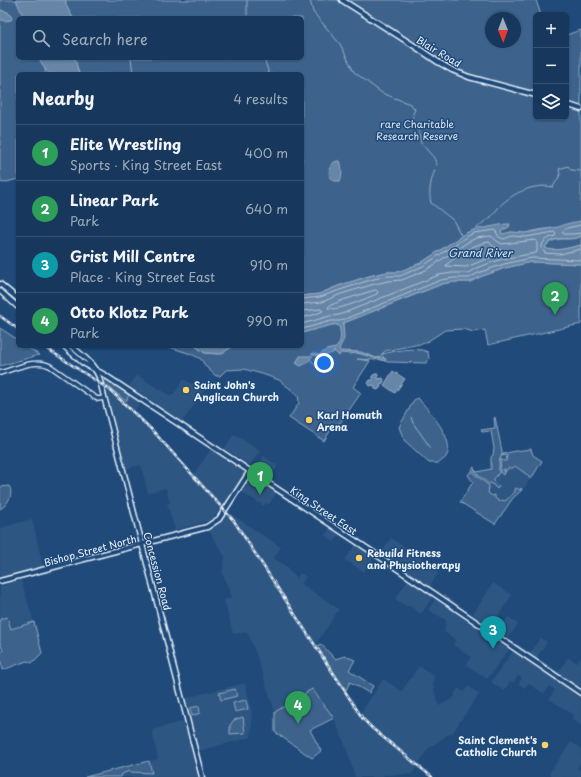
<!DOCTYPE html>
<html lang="en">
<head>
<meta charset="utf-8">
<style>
	:root { --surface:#17385c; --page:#244365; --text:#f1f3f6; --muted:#9eacbb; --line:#365272; --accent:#8bbbb9 }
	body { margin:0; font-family:"Playpen Sans",sans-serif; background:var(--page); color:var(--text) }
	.controls { position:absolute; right:12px; top:12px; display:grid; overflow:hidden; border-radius:6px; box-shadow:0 1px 3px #0004 }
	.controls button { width:36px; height:36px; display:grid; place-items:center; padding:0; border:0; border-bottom:1px solid var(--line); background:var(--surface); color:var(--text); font:20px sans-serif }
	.compass { position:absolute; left:485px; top:12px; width:36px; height:36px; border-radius:50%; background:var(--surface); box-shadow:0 1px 3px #0004; rotate:179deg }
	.you { position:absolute; left:324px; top:363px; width:14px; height:14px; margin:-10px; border:3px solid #fff; border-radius:50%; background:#1a73e8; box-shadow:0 0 0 6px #1a73e833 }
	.badge { display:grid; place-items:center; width:26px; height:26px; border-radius:50%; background:var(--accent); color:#fff; font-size:13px; font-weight:700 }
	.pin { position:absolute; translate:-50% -33px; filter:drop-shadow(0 1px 2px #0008) }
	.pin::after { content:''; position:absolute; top:21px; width:14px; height:12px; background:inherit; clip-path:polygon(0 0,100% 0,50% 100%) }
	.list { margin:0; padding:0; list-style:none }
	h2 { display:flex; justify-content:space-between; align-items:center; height:52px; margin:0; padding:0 16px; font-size:17px }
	h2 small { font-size:13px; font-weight:400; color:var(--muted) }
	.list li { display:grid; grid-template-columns:26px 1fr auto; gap:12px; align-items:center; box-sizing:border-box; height:56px; padding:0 16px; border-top:1px solid var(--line) }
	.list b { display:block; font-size:15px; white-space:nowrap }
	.list p { margin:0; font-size:13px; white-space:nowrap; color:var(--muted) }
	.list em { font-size:13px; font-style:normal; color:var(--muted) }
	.icon { flex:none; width:22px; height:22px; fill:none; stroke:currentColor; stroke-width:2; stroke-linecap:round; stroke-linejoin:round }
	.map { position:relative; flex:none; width:581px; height:777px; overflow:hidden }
	.search { position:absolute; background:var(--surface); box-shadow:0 1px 3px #0004; left:16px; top:16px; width:288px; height:44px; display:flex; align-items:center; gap:10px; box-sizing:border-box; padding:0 14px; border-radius:6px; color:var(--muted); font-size:15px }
	.panel { position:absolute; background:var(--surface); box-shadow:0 1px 3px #0004; left:16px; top:72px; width:288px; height:276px; border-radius:6px }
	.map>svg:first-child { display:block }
	.built { fill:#2e5683 }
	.green { fill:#3c628c; stroke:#92aac2; fill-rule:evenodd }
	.water { fill:#6685a7; stroke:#9ab0c7 }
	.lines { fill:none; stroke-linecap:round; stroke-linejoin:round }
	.shore { stroke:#b4c6d8; stroke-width:1 }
	.stream { stroke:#9ab0c7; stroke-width:1 }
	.tertiary-casing { stroke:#e8f1f8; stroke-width:6 }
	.secondary-casing { stroke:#e8f1f8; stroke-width:7 }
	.tertiary { stroke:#1f4a7a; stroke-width:3.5 }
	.secondary { stroke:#1f4a7a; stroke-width:4 }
	.rail-casing { stroke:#e8f1f8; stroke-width:2.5 }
	.rail { stroke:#1f4a7a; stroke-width:1; stroke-dasharray:3; stroke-linecap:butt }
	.poi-dot { fill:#ffd166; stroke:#1f4a7a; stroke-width:1.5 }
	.labels { text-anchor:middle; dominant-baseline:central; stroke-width:3; stroke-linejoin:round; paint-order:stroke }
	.street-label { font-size:10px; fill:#e8f1f8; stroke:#1f4a7a }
	.park-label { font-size:10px; fill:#d7e3ed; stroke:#1f4a7a }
	.poi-label { font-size:10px; font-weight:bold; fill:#e8f1f8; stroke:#1f4a7a; text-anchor:start }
	.water-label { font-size:11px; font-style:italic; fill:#d4e1ec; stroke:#1f4a7a }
</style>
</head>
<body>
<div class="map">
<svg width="581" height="777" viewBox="0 0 581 777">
	<rect width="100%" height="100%" fill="#1f4a7a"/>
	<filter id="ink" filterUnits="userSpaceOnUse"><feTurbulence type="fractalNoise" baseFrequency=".025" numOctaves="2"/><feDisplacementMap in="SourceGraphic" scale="8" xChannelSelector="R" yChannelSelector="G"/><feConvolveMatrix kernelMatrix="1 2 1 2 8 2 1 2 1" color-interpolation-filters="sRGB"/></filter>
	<g filter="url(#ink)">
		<g class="built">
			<path d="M137 375 169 395H173L183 380H185L204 391 182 422 129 386Z"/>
			<path d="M105 384 115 391 129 397V395L140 402 135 410 194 474 211 449 244 471V475L224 506 211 520 175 530 167 504 170 503 166 488 148 493 141 465 126 469Z"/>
			<path d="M234 434 260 451 250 465 224 449Z"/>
			<path d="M530 449 533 455 541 461V464L525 487 513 498 495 524 460 502 473 482 468 475 473 469 477 472 498 468 499 454Z"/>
			<path d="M264 456 278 466 269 479 256 469Z"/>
			<path d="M251 477 277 492 269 504 266 503 264 506 240 491 248 479Z"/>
			<path d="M228 512 281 547 274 558 289 568 288 570 297 578 300 573 306 577 301 584 339 609 316 644 357 709 361 713 383 679 402 691 419 666 434 676 433 685 439 706 455 697V692L458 688 464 692 468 686 479 694 453 732 446 736 428 749 412 774 383 775V777H355L347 750 334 718 312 689 275 712 255 651 247 632 233 634 224 600 232 597 222 573 225 557 209 531 217 525Z"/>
			<path d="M32 519 43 566 0 578V528Z"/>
			<path d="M330 528 340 535 334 542 325 536Z"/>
			<path d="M391 538 440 570 430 586 381 553Z"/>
			<path d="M355 545 374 557 364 572 345 560Z"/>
			<path d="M21 580 34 622 10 629 0 619V586Z"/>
			<path d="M408 580 433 597 421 614 409 606 408 607 395 599Z"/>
			<path d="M493 583 512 595 491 627 473 614Z"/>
			<path d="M435 599 509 649 488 678H486L466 665 471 657 453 645 456 640 444 632 446 620 428 610Z"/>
			<path d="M508 617 518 624 508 638 498 631Z"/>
			<path d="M540 638 547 642 537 657 559 672 568 657 577 663 581 657V726L572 719 574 715 549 699 555 690 549 686 544 694 528 683 525 688 518 684 522 678 518 676 513 683 510 681 504 691 492 683V681L518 644 530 653Z"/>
			<path d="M245 683 251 708 252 721 251 737 199 751 185 698Z"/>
			<path d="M184 721 199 777H85L158 759 152 730Z"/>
			<path d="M571 742 581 748V762L577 768 581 771V777H553L549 773Z"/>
		</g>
		<g class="green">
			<path d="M0 0H17L29 18H18V58H42L46 74H18V179L3 183 0 182 1 178H0Z"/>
			<path d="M55 0H536L541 15H536V117H566V104H567L568 102 566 101V35L581 30V225L563 226 559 227 539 230 525 233 511 232 502 235 501 231 468 232 421 263 398 272H387L369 276 338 286 319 294 302 296V74H76L73 58H302V18H60ZM491 18H515V42H491Z"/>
			<path d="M581 236V245C571 247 553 253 545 248L546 246C557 234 571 243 581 236Z"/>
			<path d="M531 262 581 264V324L488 345 485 330 473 332 464 329 445 330 425 343 385 351 382 354C396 351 414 346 428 352L429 359 426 363 388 362 385 361 382 354 376 360 357 359 370 361 353 387 361 393 340 423 333 426 324 441 289 418 299 403 298 395 279 380 262 374 244 369 226 370 220 376H216L206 367 201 359 191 354 166 346H195L205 353 219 354 231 348 232 346H302V333C310 331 332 323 339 325L442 284 453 282H470L480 277 505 268Z"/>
			<path d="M0 328 18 340V346H26L39 355 0 366Z"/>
			<path d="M106 379 129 395 126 401 105 384Z"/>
			<path d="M418 398C428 410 457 440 446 457 445 459 441 461 439 463H429L404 440 399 427 414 400Z"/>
			<path d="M495 417 502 451V454L499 462V473L493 480 499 486 497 489 491 483 489 484 472 470 474 467V469L477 472 491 469V457L493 455 494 448 491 431 482 432 481 430 495 428 494 418Z"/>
			<path d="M531 449 533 455 542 461 531 479 528 477 529 476 515 466 513 468H508L504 474 505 469H504L503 475 500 472 501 459 503 461H506L507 455 502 456 503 454 515 451Z"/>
			<path d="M471 471 489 486 488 493 492 496 495 495V498L500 502 502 500 505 501 515 492V490L516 488 520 490 521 488 522 490 513 498 495 524 460 502 473 482 468 475Z"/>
			<path d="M9 486C14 493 8 505 0 509V487Z"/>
			<path d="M7 617 11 629 34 622 42 653 32 663 27 661 24 662 3 670 0 658V652L3 651 0 642V619Z"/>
			<path d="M321 644 335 659 345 656 355 660 349 670 373 686 369 693 350 682 346 690 317 646Z"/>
			<path d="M235 689 237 696 221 700 219 693Z"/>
			<path d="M312 689 334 718 310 730 321 751 312 758 275 732V712Z"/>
			<path d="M246 700 248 709 235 712 233 703Z"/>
			<path d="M199 706 200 713 192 716 190 708Z"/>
			<path d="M243 717 245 733 230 734V725L234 720Z"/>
			<path d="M149 761 152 773 130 772 129 771 122 774 121 777H85Z"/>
		</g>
		<g class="water">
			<path d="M16 0H66V5L73 18H24Z"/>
			<path d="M0 10 8 12 12 18 11 20 4 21 0 19Z"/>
			<path d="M39 58H75L79 74H49L43 66Z"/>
			<path d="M337 161H340C342 166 343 175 340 181H335L330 178C328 171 329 164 337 161Z"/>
			<path d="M581 221V236C572 242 551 233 545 248 553 253 572 247 581 245V264L531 262 505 268 480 277 470 282H453L442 284 343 323 344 339 339 349 340 351 361 352 376 358 381 357 386 359 385 361 357 353 351 354 341 353 339 356 334 351 333 353C327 355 321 357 314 355L305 364 301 366 296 363 300 356H310L313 353 319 355 326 350 336 348C342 341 341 334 339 326L335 324 302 333V296L319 294 338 286 369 276 387 272H398L421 263 464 234 473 230 505 224H510L509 227 501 231 502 234 511 232 525 233 559 227 566 224Z"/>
			<path d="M195 346H232L222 354H219L205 353Z"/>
			<path d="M393 371 405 379 395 393 384 385Z"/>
			<path d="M375 374H378V379L383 378 384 380 383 383 380 384 381 387 378 390 375 389 374 385 370 386 368 383 370 380H373L372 376Z"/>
		</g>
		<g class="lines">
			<g class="shore">
				<path d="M581 225 567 228 562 232 564 234H574L581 233"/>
				<path d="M489 242 494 247 502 250V253L466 267 446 266 447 264C460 254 472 244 489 242Z"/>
				<path d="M376 290 378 292 377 294C366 298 338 312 328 308L329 306 343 300Z"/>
				<path d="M302 299 320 297 340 290 370 280 387 276H400L423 266 466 237 474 233 495 230 499 237 504 239 512 236 526 237 554 232 556 234 555 236C548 238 541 241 542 249L545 253 560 254 581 249"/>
				<path d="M302 304 322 302 341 294 371 285 388 281 402 280 426 270 468 242 476 238 491 236 497 241 502 244 535 240 537 241V252L536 253 502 259 476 268 468 273H452L439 275 339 315 330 316 302 324"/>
				<path d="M302 311 321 309 323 311 316 314 302 318"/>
				<path d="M302 329 331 321H340L441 280 453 278H469L478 273 504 264 531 258 581 260"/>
			</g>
			<g class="stream">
				<path d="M247 0V15"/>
				<path d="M310 0 313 12 340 44 354 72 382 93 410 104 415 109 413 114"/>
				<path d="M131 58 133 74"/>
				<path d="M264 58 269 74"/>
				<path d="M413 116 411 121 418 129 421 143 434 158 437 165"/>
				<path d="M435 170C431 180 428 191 431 203L453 220 461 235"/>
				<path d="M476 229C481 224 485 221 491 217 494 214 496 210 499 207 512 193 534 183 553 187L560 175 559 169 568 166 571 170 581 171"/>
				<path d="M310 359 317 367"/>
				<path d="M411 417 413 423 430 447"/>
			</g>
			<defs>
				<path id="tertiary" d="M0 373C15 369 35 358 50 366L94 397 98 399 104 398"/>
				<g id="secondary">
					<path d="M342 0 416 47 438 62 452 70 469 77 536 95"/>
					<path d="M566 104 581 109"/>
					<path d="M0 284 18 299"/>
					<path d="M0 291 18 307"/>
					<path d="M64 346 83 363 103 374 377 555 581 693"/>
					<path d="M71 346C82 355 93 363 99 377L202 777"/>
					<path d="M0 581 207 527 219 519 250 471"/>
				</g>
			</defs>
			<use href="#tertiary" class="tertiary-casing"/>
			<use href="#secondary" class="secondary-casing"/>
			<use href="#tertiary" class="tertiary"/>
			<use href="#secondary" class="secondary"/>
			<defs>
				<g id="rail">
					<path d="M0 316 18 329"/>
					<path d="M43 346 110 390 153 431 234 521 363 719 373 729 432 777"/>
				</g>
			</defs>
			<use href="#rail" class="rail-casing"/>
			<use href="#rail" class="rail"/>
		</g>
	</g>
	<g class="poi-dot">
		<circle cx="186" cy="390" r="4"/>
		<circle cx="309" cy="420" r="4"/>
		<circle cx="359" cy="558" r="4"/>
		<circle cx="545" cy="745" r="4"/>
	</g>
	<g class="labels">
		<g class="street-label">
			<text transform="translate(439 51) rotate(31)">Blair Road</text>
			<text transform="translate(324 510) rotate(34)">King Street East</text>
			<text transform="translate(90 550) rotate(-15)">Bishop Street North</text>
			<text transform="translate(158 571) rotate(75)">Concession Road</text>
		</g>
		<g class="park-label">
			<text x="417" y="123">rare Charitable<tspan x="417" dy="12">Research Reserve</tspan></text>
		</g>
		<g class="poi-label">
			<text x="194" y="384">Saint John's<tspan x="194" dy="12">Anglican Church</tspan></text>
			<text x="317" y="414">Karl Homuth<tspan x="317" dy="12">Arena</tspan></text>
			<text x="367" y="552">Rebuild Fitness<tspan x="367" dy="12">and Physiotherapy</tspan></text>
			<text x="537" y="739" text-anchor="end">Saint Clement's<tspan x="537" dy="12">Catholic Church</tspan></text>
		</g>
		<g class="water-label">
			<text x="480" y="252">Grand River</text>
		</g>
	</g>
</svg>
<div class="controls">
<button>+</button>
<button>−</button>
<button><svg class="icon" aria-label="layers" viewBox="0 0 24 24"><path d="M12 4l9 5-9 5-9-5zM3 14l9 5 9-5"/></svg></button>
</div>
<svg class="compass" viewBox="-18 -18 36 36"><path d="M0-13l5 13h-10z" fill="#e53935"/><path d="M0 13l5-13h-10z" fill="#9eacbb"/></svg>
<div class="you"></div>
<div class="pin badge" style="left:260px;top:495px;background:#2e9e5b">1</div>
<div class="pin badge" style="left:555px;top:315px;background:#2e9e5b">2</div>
<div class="pin badge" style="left:493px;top:649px;background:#0f9aa8">3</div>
<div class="pin badge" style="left:298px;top:724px;background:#2e9e5b">4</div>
<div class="search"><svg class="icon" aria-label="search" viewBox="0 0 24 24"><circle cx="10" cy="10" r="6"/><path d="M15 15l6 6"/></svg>Search here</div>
<section class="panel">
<h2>Nearby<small>4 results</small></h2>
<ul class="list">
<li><span class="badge" style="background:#2e9e5b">1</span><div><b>Elite Wrestling</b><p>Sports · King Street East</p></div><em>400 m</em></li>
<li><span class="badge" style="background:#2e9e5b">2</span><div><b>Linear Park</b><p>Park</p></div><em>640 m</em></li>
<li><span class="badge" style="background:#0f9aa8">3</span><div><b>Grist Mill Centre</b><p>Place · King Street East</p></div><em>910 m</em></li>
<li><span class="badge" style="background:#2e9e5b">4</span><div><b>Otto Klotz Park</b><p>Park</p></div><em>990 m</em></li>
</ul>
</section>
</div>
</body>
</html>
